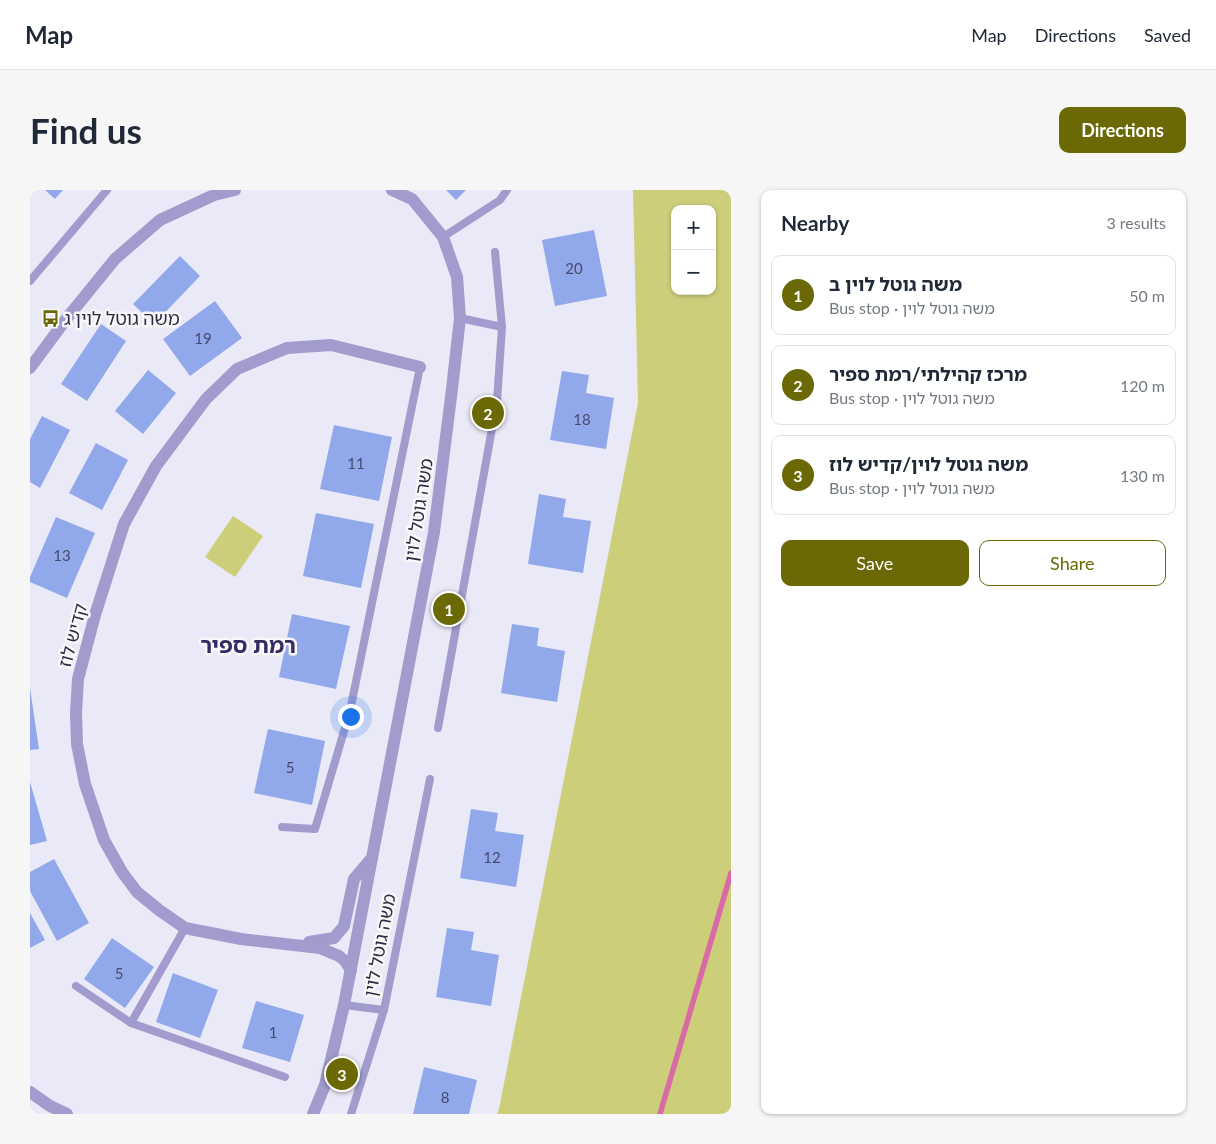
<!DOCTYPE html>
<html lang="en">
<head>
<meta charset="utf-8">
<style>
	:root { --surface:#fff; --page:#f6f6f7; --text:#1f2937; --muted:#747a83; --line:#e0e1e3; --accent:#6a6905 }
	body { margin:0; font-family:Lato,"Noto Sans Hebrew",sans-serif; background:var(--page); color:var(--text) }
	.controls { position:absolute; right:15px; top:15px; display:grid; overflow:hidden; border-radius:10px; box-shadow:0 1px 4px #0004 }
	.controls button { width:45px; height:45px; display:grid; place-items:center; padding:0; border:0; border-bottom:1px solid var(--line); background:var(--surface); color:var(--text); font:25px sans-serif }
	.you { position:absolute; left:320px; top:526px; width:18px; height:18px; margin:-12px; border:4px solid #fff; border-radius:50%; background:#1a73e8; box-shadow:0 0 0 8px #1a73e833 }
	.badge { display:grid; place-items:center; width:32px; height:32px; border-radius:50%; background:var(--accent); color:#fff; font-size:16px; font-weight:700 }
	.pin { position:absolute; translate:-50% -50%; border:2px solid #fff; box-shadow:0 1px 5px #0006 }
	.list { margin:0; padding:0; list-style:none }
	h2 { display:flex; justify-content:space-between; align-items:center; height:65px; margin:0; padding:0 20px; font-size:21px }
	h2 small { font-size:16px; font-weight:400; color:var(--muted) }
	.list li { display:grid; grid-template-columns:32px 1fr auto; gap:15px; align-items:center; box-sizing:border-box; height:80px; margin:0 10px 10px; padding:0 10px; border:1px solid var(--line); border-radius:10px }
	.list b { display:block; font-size:19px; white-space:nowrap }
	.list p { margin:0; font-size:16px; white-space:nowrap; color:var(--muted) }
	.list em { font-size:16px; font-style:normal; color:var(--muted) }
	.actions { display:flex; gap:10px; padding:15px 20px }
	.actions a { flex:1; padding:11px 0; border:1px solid var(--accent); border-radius:10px; text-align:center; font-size:18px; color:var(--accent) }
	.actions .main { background:var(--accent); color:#fff }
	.map { position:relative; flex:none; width:701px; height:924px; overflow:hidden; border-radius:10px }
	header { display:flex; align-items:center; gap:30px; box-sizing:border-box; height:70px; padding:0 25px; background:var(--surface); border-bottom:1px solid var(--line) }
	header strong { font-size:24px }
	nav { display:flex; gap:28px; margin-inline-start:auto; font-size:18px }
	.intro { display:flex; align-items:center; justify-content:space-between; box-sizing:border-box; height:120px; padding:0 30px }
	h1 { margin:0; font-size:35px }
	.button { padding:12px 22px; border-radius:10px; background:var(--accent); color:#fff; font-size:18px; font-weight:700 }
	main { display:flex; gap:30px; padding:0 30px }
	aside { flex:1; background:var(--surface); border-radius:10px; box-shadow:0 1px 4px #0004 }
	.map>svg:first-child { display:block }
	.green { fill:#cdce7a; fill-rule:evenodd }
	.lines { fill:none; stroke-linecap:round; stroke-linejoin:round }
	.stream { stroke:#da6aa5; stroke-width:5.5 }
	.building { fill:#91a8ea }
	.lane { stroke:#a19ccd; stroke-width:8 }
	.street { stroke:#a19ccd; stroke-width:12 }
	.labels { text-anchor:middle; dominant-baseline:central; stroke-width:5; stroke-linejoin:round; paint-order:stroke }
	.number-label { font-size:15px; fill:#464a6f }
	.poi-label { font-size:18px; fill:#2d2a46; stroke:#f8f8f8; text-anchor:start }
	.street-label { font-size:18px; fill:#2d2a46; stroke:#f8f8f8 }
	.district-label { font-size:22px; font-weight:bold; fill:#362a65; stroke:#f8f8f8 }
</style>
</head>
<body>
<header>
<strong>Map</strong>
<nav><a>Map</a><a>Directions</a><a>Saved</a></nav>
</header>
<div class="intro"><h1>Find us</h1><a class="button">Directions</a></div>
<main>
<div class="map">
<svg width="701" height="924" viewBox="0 0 701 924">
	<rect width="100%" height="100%" fill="#eae9f7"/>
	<g class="green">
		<path d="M603 0H701V924H467L469 919 608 213ZM645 19H682V101H645Z"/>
		<path d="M203 326 233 346 205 387 175 367Z"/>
	</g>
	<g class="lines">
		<path class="stream" d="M630 924 701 683"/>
	</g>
	<g class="building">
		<path d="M15 0H33L25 9Z"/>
		<path d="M416 0H436L426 10Z"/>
		<path d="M564 40 577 106 525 116 512 50Z"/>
		<path d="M150 66 170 86 124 134 103 114Z"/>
		<path d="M185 111 212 148 160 186 133 149Z"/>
		<path d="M71 134 96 151 57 211 31 194Z"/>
		<path d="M118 180 146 203 113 244 85 221Z"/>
		<path d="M532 181 559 185 556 203 584 208 576 259 520 250Z"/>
		<path d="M12 226 40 240 10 298 0 292V249Z"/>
		<path d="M304 235 362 247 349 311 290 299Z"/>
		<path d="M66 253 98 270 72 320 39 303Z"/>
		<path d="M509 304 536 309 533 327 561 331 553 383 498 374Z"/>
		<path d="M286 323 344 334 331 398 273 386Z"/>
		<path d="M26 327 65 343 37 408 0 392V387Z"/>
		<path d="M262 424 320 436 306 499 249 487Z"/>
		<path d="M482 434 509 438 507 456 535 461 527 512 471 503Z"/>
		<path d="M0 498 9 559 0 560Z"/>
		<path d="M238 539 295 551 282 615 224 603Z"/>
		<path d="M0 592 17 651 0 655Z"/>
		<path d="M441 619 468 623 465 641 494 645 486 697 430 688Z"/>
		<path d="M24 669 59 733 27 751 0 701V682Z"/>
		<path d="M0 723 15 750 0 758Z"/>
		<path d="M417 738 444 742 441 760 469 765 461 816 406 807Z"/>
		<path d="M82 748 124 777 95 818 54 789Z"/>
		<path d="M143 783 188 800 170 848 126 832Z"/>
		<path d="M226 811 274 825 260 872 212 858Z"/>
		<path d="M394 877 447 890 439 924H383Z"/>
	</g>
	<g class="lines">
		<g class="lane">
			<path d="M413 47 470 10 477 0"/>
			<path d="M0 91 77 0"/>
			<path d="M430 128 472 137"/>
			<path d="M408 538 467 211 472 137 465 62"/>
			<path d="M252 637 285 639 320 521 390 177"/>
			<path d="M46 796 101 833 155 738"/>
			<path d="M314 815 354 820"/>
			<path d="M101 833 255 887"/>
			<path d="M321 924 354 820 400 589"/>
		</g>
		<g class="street">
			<path d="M0 178 37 128 85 69 130 30 184 5 205 0"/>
			<path d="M279 752 304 748 314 736 324 689 342 668"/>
			<path d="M321 780 315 771 309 766 290 758 211 749 155 738 129 720 107 702 92 682 74 650 55 594 47 554 46 523 48 489 65 425 94 334 126 276 176 209 207 179 257 158 301 155 390 177"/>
			<path d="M0 902 20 916 37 924"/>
			<path d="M283 924 295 895 314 815 404 342 422 199 430 128 427 87 413 47 382 9 362 0"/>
		</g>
	</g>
	<defs>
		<symbol id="bus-bare" viewBox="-9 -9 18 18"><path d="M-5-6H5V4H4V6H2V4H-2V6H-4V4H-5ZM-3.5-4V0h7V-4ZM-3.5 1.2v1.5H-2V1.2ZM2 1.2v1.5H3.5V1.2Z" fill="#6a6905" stroke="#f8f8f8" stroke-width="2.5" paint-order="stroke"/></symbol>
	</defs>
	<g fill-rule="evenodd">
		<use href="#bus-bare" x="8" y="116" width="25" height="25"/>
	</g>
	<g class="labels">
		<g class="number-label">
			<text x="544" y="78">20</text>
			<text x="173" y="148">19</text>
			<text x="552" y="229">18</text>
			<text x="326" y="273">11</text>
			<text x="32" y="365">13</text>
			<text x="260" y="577">5</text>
			<text x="462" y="667">12</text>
			<text x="89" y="783">5</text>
			<text x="243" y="842">1</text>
			<text x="415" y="907">8</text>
		</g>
		<g class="poi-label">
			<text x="34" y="128">משה גוטל לוין ג</text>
		</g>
		<g class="street-label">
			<text transform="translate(388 320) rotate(-81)">משה גוטל לוין</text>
			<text transform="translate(42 445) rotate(-75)">קדיש לוז</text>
			<text transform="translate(349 755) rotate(-79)">משה גוטל לוין</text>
		</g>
		<g class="district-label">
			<text x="218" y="454">רמת ספיר</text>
		</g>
	</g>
</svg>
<div class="controls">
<button>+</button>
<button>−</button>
</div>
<div class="you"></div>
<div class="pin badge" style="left:419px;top:419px">1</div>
<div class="pin badge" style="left:458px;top:223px">2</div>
<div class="pin badge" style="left:312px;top:884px">3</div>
</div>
<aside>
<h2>Nearby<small>3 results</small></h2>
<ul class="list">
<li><span class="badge">1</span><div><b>משה גוטל לוין ב</b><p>Bus stop · משה גוטל לוין</p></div><em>50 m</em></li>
<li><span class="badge">2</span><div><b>מרכז קהילתי/רמת ספיר</b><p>Bus stop · משה גוטל לוין</p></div><em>120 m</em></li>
<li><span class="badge">3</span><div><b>משה גוטל לוין/קדיש לוז</b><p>Bus stop · משה גוטל לוין</p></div><em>130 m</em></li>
</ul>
<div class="actions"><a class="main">Save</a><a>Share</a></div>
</aside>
</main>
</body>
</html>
